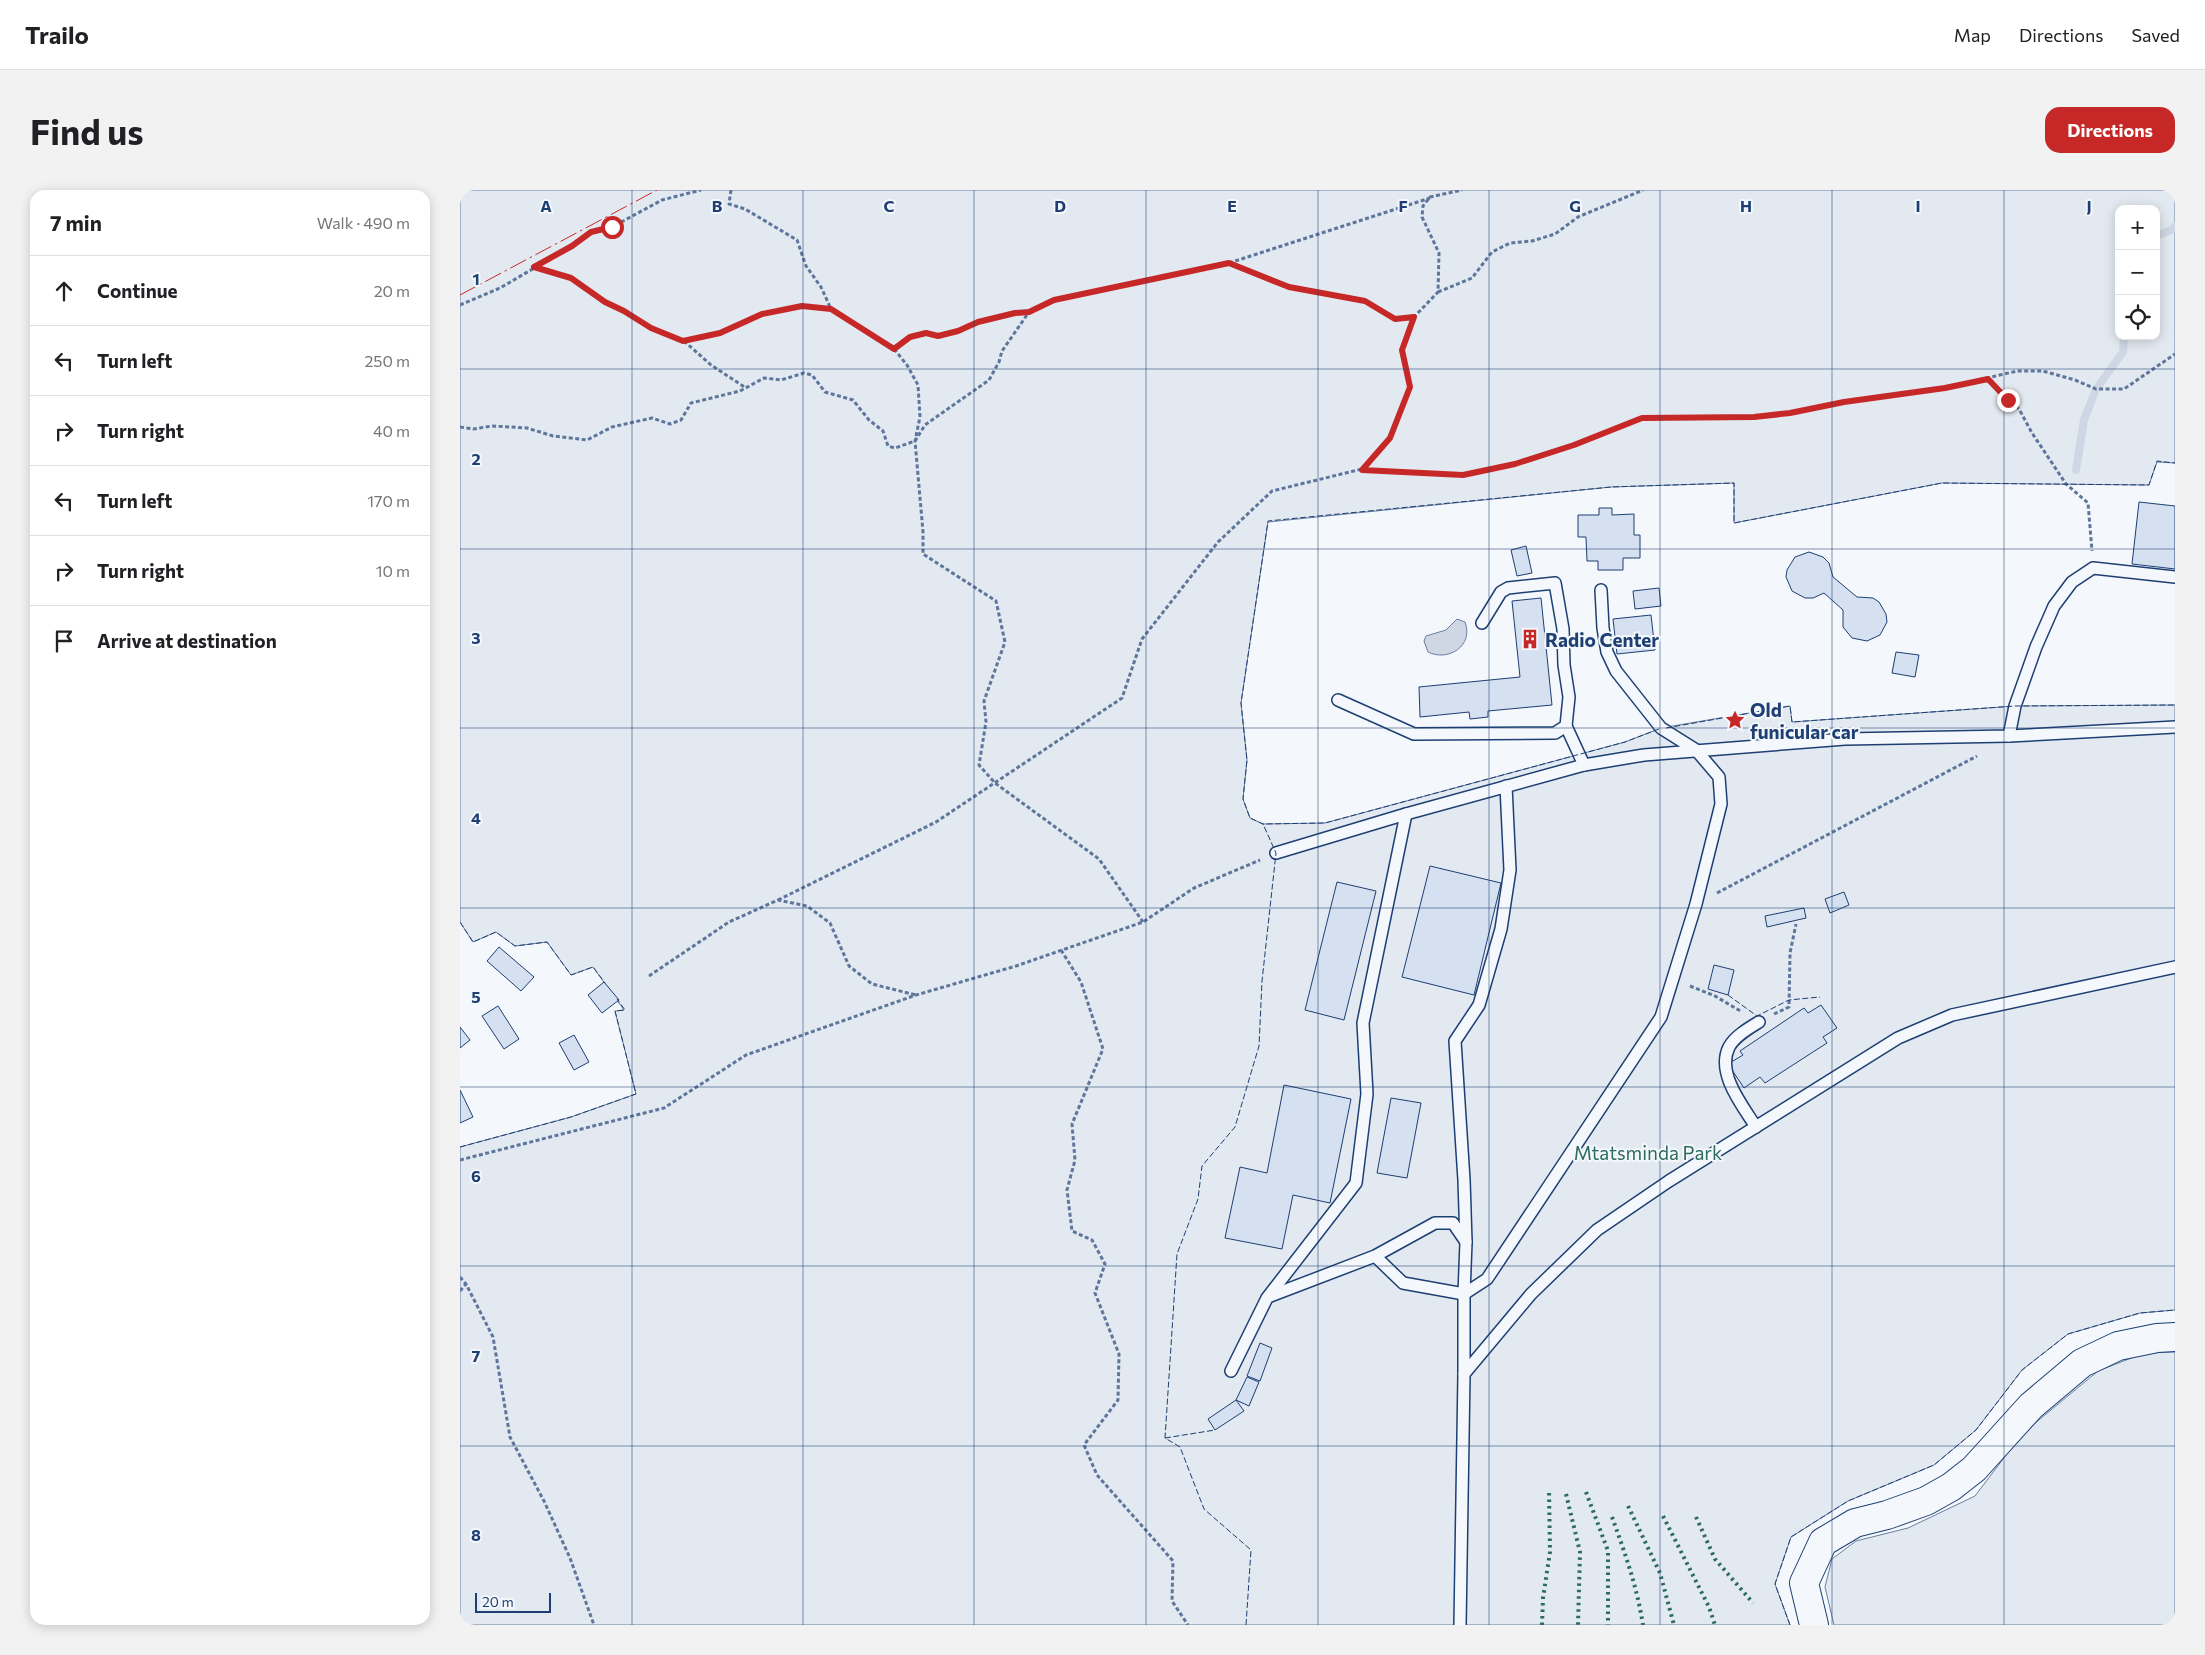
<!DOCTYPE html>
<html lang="en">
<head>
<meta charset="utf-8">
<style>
	:root { --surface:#fff; --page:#f2f2f2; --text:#202124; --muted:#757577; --line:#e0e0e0; --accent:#c62828 }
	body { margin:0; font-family:Commissioner,sans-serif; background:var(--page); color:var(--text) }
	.controls { position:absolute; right:15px; top:15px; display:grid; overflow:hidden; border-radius:10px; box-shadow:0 2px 12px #0003 }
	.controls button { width:45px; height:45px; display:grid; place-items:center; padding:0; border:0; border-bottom:1px solid var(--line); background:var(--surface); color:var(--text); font:25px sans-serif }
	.scale { position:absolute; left:15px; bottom:12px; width:76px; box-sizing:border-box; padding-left:5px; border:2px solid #1d3f73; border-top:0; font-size:14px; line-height:18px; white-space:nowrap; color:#1d3f73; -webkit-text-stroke:4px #f4f7fb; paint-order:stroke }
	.stop { position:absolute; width:15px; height:15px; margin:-11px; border:4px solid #c62828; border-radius:50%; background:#fff }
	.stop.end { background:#c62828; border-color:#fff; box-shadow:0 1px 5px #0008 }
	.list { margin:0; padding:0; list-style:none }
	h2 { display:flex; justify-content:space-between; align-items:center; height:65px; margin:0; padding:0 20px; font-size:21px }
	h2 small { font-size:16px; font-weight:400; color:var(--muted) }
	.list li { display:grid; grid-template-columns:32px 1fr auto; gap:15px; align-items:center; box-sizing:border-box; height:70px; padding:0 20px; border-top:1px solid var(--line) }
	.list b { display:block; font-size:19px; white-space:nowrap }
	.list em { font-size:16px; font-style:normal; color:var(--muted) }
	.icon { flex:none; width:28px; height:28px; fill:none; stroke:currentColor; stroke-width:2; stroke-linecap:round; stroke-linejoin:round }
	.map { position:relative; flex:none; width:1715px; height:1435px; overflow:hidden; border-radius:15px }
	header { display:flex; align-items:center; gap:30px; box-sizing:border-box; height:70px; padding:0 25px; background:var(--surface); border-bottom:1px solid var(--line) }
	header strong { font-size:24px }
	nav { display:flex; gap:28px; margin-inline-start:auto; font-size:18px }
	.intro { display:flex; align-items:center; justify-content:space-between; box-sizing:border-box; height:120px; padding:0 30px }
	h1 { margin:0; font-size:35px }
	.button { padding:12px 22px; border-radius:15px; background:var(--accent); color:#fff; font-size:18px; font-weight:700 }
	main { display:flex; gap:30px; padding:0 30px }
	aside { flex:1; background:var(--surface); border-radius:15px; box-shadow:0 2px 12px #0003 }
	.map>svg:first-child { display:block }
	.green { fill:#e3e9f0; stroke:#687fa3; fill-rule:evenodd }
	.water { fill:#cfd7e4; stroke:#687fa3 }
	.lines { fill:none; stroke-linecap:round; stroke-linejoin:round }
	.stream { stroke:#cfd7e4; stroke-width:8 }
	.building { fill:#d5e0f0; stroke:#1d3f73 }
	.service-casing { stroke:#1d3f73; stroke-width:14 }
	.tertiary-casing { stroke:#1d3f73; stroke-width:30 }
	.path { stroke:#5e769c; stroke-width:3; stroke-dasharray:4 2.5; stroke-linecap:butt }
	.service { stroke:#f4f7fb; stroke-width:11 }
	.tertiary { stroke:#f4f7fb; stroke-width:28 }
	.hedge { stroke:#2c6c60; stroke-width:4; stroke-dasharray:2.5 4; stroke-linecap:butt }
	.fence { stroke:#1d3f73; stroke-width:1; stroke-dasharray:6 2.5; stroke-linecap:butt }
	.power { stroke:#c62828; stroke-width:1; stroke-dasharray:18 4 2.5 4; stroke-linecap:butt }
	.route { stroke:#c62828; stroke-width:6 }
	.grid { fill:none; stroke:#1d3f73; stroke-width:1; stroke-opacity:0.55 }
	.labels { text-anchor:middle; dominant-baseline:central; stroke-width:4; stroke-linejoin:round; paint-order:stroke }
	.poi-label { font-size:19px; font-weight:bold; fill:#1d3f73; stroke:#f4f7fb; text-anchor:start }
	.park-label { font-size:19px; fill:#2c6c60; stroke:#f4f7fb }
	.grid-label { font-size:16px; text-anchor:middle; font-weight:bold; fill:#1d3f73; stroke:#f4f7fb; stroke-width:4; stroke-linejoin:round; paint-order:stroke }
</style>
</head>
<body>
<header>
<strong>Trailo</strong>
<nav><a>Map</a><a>Directions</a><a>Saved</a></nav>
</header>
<div class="intro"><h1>Find us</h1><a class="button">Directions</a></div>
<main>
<aside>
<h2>7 min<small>Walk · 490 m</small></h2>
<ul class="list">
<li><svg class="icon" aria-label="ahead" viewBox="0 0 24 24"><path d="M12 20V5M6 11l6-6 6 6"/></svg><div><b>Continue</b></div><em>20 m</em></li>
<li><svg class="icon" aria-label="left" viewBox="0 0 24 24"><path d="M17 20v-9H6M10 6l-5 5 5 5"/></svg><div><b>Turn left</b></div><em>250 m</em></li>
<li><svg class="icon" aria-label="right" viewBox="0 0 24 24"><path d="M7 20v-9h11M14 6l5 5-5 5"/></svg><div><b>Turn right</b></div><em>40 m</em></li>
<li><svg class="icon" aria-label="left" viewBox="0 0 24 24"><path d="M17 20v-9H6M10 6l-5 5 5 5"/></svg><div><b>Turn left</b></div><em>170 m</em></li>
<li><svg class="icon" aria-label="right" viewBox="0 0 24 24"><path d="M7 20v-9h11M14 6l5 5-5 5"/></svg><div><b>Turn right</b></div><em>10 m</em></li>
<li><svg class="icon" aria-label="arrive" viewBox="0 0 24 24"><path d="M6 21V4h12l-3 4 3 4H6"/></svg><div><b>Arrive at destination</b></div></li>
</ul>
</aside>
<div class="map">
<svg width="1715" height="1435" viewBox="0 0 1715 1435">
	<rect width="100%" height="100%" fill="#f4f7fb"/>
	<g class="green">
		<path d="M0 0H1715V273L1697 272 1689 295 1482 293 1274 333V293L1151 297 808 332 781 513 787 570 783 609 790 628 803 634 865 633 1165 552 1201 538 1330 516 1332 532 1555 516 1715 515V1120L1680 1123 1608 1144 1562 1180 1516 1240 1474 1275 1388 1311 1331 1347 1315 1394 1330 1435H0V957L111 927 176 904 155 821 164 820 133 777 111 785 87 752 55 756 36 742 13 752 0 732ZM1659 19H1696V146H1659Z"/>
		<path d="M1715 1162V1435H1374L1365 1397 1372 1369 1396 1351 1448 1338 1515 1306 1562 1244 1638 1181 1684 1163Z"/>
	</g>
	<path class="water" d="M997 429 1005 432C1014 456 988 472 968 462L964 451 966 446 986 440Z"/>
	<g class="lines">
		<g class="stream">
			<path d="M1696 46 1711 40 1715 36"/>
			<path d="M1616 280 1624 230 1636 199 1663 162 1664 146"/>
		</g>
	</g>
	<g class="building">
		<path d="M1679 312 1715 316V379L1672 374Z"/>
		<path d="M1139 318H1152V325L1174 324V345H1180V368H1163V380H1138V371H1127L1126 347H1118V325H1139Z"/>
		<path d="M1066 356 1072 383 1057 386 1051 360Z"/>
		<path d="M1349 362 1363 367 1369 373 1373 387 1397 407 1413 408 1419 412 1426 424 1427 432 1420 445 1407 451 1392 448 1383 437V420L1364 403 1353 408H1345L1332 401 1326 387 1327 380 1335 367Z"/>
		<path d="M1199 398 1201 416 1175 419 1173 401Z"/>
		<path d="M1081 408 1092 515 1028 521V527L1010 529 1009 522 960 527 959 497 1060 487 1052 411Z"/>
		<path d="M1191 425 1195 460 1157 464 1153 429Z"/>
		<path d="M1436 462 1459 465 1455 487 1432 483Z"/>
		<path d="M970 676 1041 693 1014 805 942 787Z"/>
		<path d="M877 692 916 701 884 830 845 820Z"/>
		<path d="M1384 702 1389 715 1370 723 1365 709Z"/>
		<path d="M1344 718 1346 728 1307 737 1305 726Z"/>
		<path d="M39 757 74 787 61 801 27 771Z"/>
		<path d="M1254 775 1274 780 1268 805 1248 799Z"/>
		<path d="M144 792 159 810 142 823 128 805Z"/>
		<path d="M1361 815 1377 838 1363 847 1367 853 1305 893 1300 887 1284 898 1268 874 1283 865 1280 861 1344 818 1348 823Z"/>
		<path d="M38 816 59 849 44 859 22 826Z"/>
		<path d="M0 837 10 850 0 858Z"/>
		<path d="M114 845 129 872 114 880 99 853Z"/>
		<path d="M824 895 891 909 870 1013 833 1005 822 1059 765 1048 780 977 807 983Z"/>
		<path d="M0 900 13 927 0 933Z"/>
		<path d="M931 908 961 913 947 988 917 983Z"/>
		<path d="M800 1153 812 1158 800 1191 787 1186Z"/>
		<path d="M787 1187 799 1192 789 1216 776 1210Z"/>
		<path d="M776 1210 784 1221 755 1240 748 1229Z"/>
	</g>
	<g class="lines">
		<defs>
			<g id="service">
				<path d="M878 510 954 544 1095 543 1106 536 1109 507 1104 475 1103 439 1095 393 1048 398 1041 402 1022 433"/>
				<path d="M1106 536 1124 575"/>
				<path d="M1549 546 1555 516 1576 457 1594 416 1612 392 1633 378 1715 387"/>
				<path d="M816 663 946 624 1124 575 1184 565 1385 549 1549 546 1715 537"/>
				<path d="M1296 937C1282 915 1256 883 1269 857 1275 846 1289 838 1299 832"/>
				<path d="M1006 1052 1004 990 995 851 1019 815 1041 739 1050 680 1046 596"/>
				<path d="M808 1107 915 1066 975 1033H993L1006 1052 1004 1104 943 1093 915 1066"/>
				<path d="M771 1181 807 1108 896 993 907 904 903 833 946 624"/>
				<path d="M1004 1184V1104L1027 1089 1201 827 1236 714 1261 614 1259 587 1236 560 1201 538 1156 481 1147 462 1143 438 1141 400"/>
				<path d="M1000 1435 1004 1184 1071 1104 1137 1040 1209 991 1438 848 1492 825 1715 777"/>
			</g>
			<path id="tertiary" d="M1354 1435 1344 1393 1363 1352 1395 1333 1427 1325 1466 1311 1491 1297 1514 1279 1571 1216 1622 1173 1658 1156 1697 1148 1715 1147"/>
		</defs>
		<use href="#service" class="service-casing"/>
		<use href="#tertiary" class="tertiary-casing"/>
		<g class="path">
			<path d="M271 0 269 14 285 19 337 50 346 76 361 97 371 119"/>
			<path d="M769 73 970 8"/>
			<path d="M74 77 111 88 145 112 164 121 191 138 223 151 260 143 302 124 341 116 371 119 434 159 450 147 466 143 478 146 499 141 518 132 555 123 569 122"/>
			<path d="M978 102 1012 88 1032 62 1050 53 1072 51 1095 44 1118 27 1183 0"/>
			<path d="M0 115 40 98 112 56 131 43 152 37 202 10 241 0"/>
			<path d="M224 151 251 175 286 198"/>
			<path d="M434 159 447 175 458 195 460 227 455 251 463 342V364L536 411 545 452 524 511 526 532 519 575 535 593 639 669 683 732"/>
			<path d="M1528 189 1559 219 1572 243 1606 294 1628 313 1632 361"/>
			<path d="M0 237 13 239 32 236 67 238 93 246 127 250 152 237 192 228 210 234 221 230 231 213 280 201 304 188 321 190 344 183 352 185 365 202 393 210 409 230 423 241 428 256 435 258 455 251 465 235 529 190 539 172 542 161 569 122 594 110 769 73 829 97 905 111 935 129 954 127 978 102 979 63 962 27 963 16 970 7 1002 0"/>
			<path d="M902 279 1003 285 1055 274 1114 255 1182 228 1293 227 1330 223 1384 211 1485 198 1557 181H1583L1615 190 1636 199H1664L1715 164"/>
			<path d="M1257 703 1517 566"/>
			<path d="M318 710 476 632 662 508 682 449 758 352 812 301 902 279 930 248 950 197 942 160 954 127"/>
			<path d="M601 760 621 792 643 859 612 934 615 970 607 1000 612 1041 632 1050 645 1074 635 1103 659 1164 658 1210 624 1255 637 1285 713 1371 712 1411 728 1435"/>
			<path d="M189 786 269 732 318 710 347 716 370 733 389 776 412 794 456 805"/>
			<path d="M1230 796 1255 806 1282 822"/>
			<path d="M1314 824 1329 817 1330 763 1336 734"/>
			<path d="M0 970 204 918 286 865 456 805 556 776 683 732 734 698 800 670"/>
			<path d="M0 1087 6 1094 33 1147 50 1247 84 1311 110 1368 134 1435"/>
			<path d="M0 1101 6 1094"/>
		</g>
		<use href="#service" class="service"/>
		<use href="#tertiary" class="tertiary"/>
		<g class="hedge">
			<path d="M1126 1302 1148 1361V1435"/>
			<path d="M1106 1304 1120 1362 1118 1435"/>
			<path d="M1168 1316 1200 1383 1214 1435"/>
			<path d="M1203 1326 1249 1417 1255 1435"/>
			<path d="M1152 1327C1165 1363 1177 1397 1183 1435"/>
			<path d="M1236 1327 1255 1369 1293 1413"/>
			<path d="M1082 1435 1083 1408 1090 1362 1089 1299"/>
		</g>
		<g class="fence">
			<path d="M1206 538 1330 516 1332 532 1555 516 1715 515"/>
			<path d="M1199 539 1165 552 865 633 803 634 790 628 783 609 787 570 781 513 808 331 1151 297 1274 293V333L1482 293 1689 295 1697 271 1715 273"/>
			<path d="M0 732 13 752 36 742 55 756 87 752 111 785 133 777 145 793"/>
			<path d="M1268 805 1297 826 1329 810 1360 807"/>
			<path d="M0 957 111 927 176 904 155 821 165 820 157 809"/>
			<path d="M705 1248 755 1240"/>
			<path d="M786 1435 791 1360 744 1319 720 1257 705 1248 717 1064 738 1009 742 976 775 937 799 856 802 791 816 663 803 634"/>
			<path d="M1330 1435 1315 1394 1331 1347 1388 1311 1474 1275 1516 1240 1562 1180 1608 1144 1680 1123 1715 1120"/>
		</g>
		<path class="power" d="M0 105 197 0"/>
	</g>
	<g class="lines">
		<path class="route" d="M152 37 131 42 112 56 74 77 111 88 145 112 164 121 191 138 223 151 260 143 302 124 342 116 371 119 434 159 450 147 466 143 478 146 498 141 518 132 555 123 569 122 594 110 769 73 829 97 905 111 935 129 954 127 942 160 950 197 930 248 902 280 1003 285 1055 274 1114 255 1182 228 1294 227 1330 223 1384 212 1485 198 1528 189 1548 210"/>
	</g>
	<path class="grid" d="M172 0V1435M343 0V1435M514 0V1435M686 0V1435M858 0V1435M1029 0V1435M1200 0V1435M1372 0V1435M1544 0V1435M0 179H1715M0 359H1715M0 538H1715M0 718H1715M0 897H1715M0 1076H1715M0 1256H1715"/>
	<defs>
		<symbol id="building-bare" viewBox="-9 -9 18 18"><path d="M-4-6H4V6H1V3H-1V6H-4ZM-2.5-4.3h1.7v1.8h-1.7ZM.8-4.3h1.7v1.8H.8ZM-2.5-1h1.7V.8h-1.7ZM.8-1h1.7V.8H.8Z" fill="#c62828" stroke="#f4f7fb" stroke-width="2.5" paint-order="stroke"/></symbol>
		<symbol id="sight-bare" viewBox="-9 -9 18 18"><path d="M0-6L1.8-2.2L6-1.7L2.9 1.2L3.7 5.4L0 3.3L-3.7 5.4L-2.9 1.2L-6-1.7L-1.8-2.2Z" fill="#c62828" stroke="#f4f7fb" stroke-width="2.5" paint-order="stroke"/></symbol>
	</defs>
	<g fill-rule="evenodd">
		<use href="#building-bare" x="1056" y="435" width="28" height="28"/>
		<use href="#sight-bare" x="1261" y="516" width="28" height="28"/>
	</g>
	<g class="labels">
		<g class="poi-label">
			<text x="1085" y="449">Radio Center</text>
			<text x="1290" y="519">Old<tspan x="1290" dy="22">funicular car</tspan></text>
		</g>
		<g class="park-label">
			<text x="1188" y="962">Mtatsminda Park</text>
		</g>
	</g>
	<g class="grid-label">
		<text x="86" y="22">A</text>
		<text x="257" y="22">B</text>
		<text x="429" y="22">C</text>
		<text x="600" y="22">D</text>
		<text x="772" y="22">E</text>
		<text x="943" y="22">F</text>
		<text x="1115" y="22">G</text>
		<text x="1286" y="22">H</text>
		<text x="1458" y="22">I</text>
		<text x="1629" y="22">J</text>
		<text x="16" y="95">1</text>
		<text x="16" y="275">2</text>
		<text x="16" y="454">3</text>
		<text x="16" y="634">4</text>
		<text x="16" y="813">5</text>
		<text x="16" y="992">6</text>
		<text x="16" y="1172">7</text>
		<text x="16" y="1351">8</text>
	</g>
</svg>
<div class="controls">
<button>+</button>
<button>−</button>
<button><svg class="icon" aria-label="locate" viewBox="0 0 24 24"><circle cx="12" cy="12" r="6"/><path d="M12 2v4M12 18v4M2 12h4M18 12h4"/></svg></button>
</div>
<div class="scale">20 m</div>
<div class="stop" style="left:152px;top:37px"></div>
<div class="stop end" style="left:1548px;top:210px"></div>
</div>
</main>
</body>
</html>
